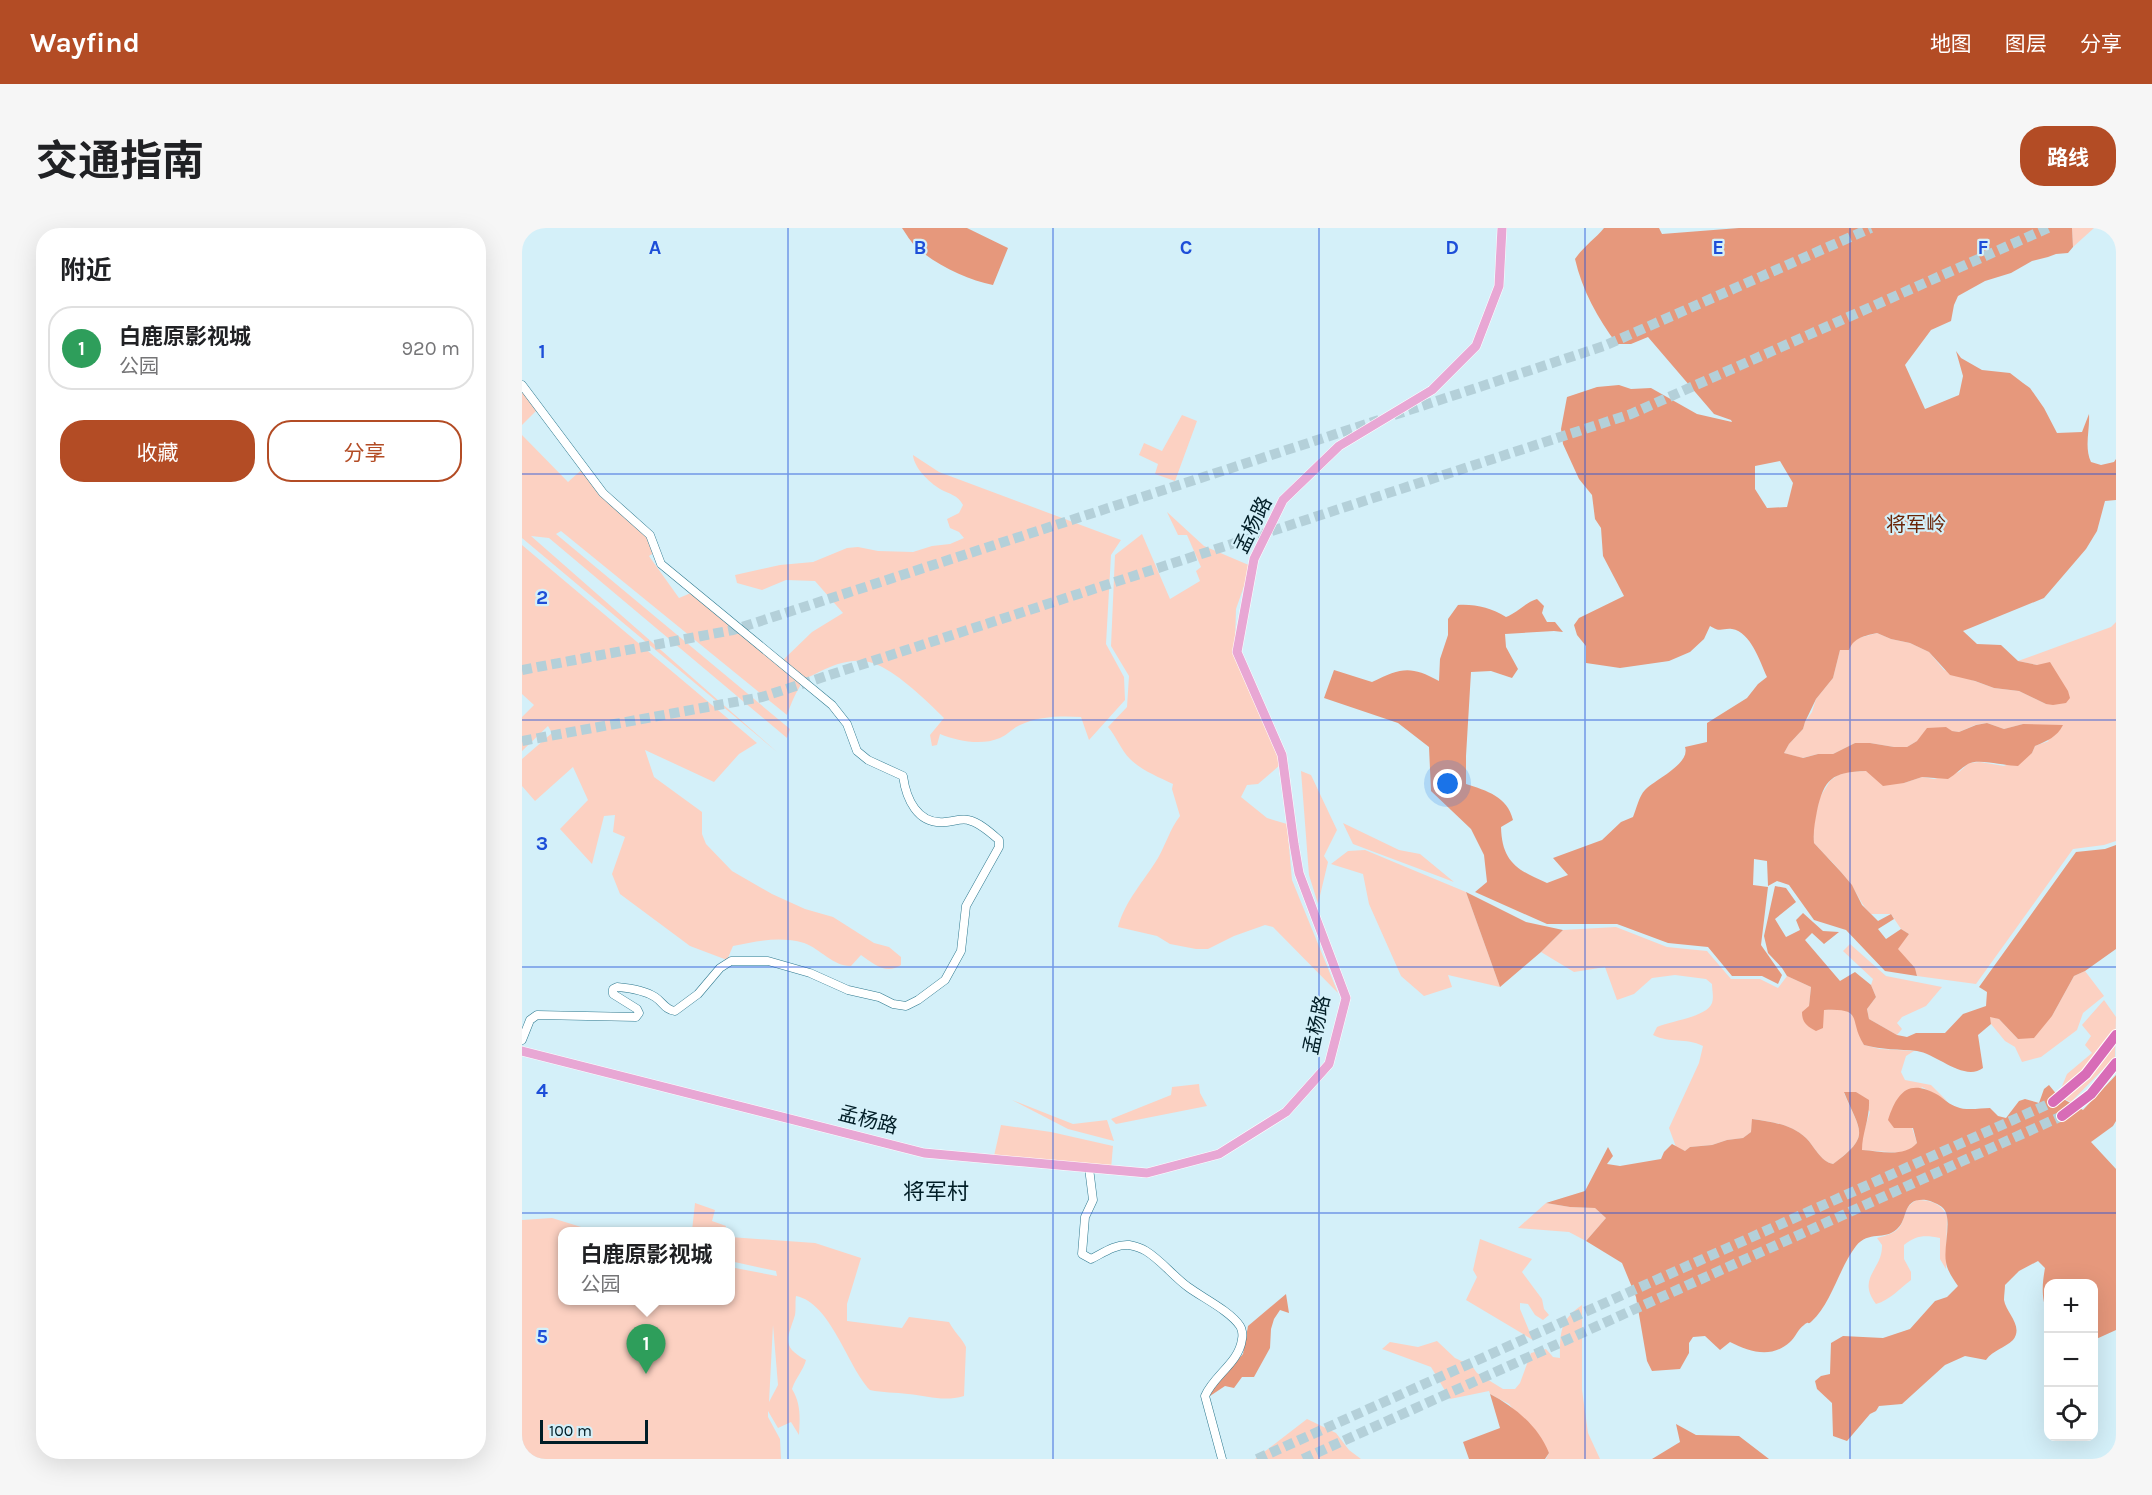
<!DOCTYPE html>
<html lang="zh">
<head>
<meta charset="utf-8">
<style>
	:root { --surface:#fff; --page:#f6f6f6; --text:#202124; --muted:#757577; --line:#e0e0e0; --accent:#b34c25 }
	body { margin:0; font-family:Karla,"Noto Sans SC",sans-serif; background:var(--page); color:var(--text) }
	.controls { position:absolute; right:18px; bottom:18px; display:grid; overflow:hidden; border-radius:12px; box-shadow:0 6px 24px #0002 }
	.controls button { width:54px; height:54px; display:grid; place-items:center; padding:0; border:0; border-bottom:2px solid var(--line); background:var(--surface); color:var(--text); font:30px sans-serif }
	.scale { position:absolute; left:18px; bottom:15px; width:108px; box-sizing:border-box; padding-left:6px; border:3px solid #001d26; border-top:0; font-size:16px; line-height:21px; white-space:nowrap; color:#001d26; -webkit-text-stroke:4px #d4f0f9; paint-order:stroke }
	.you { position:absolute; left:926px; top:556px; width:21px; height:21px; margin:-15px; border:4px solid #fff; border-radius:50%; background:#1a73e8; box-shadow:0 0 0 9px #1a73e833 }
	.badge { display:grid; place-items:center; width:39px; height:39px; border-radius:50%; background:var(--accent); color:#fff; font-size:20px; font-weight:700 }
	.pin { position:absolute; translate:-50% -50px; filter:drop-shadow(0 2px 3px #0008) }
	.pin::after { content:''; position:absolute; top:32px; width:21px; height:18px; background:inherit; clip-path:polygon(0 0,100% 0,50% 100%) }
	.popup { position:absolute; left:36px; top:999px; width:177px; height:78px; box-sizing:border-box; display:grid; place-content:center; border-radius:12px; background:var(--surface); filter:drop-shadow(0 2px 4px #0005); font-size:20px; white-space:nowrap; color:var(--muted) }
	.popup b { font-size:22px; color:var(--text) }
	.popup::after { content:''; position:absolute; left:50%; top:100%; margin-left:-12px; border:12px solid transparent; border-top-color:var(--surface) }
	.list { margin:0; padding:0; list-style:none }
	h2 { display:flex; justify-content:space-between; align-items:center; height:78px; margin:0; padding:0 24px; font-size:26px }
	h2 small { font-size:20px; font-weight:400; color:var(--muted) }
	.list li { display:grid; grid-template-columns:39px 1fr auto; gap:18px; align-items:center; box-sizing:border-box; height:84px; margin:0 12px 12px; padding:0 12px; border:2px solid var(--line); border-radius:24px }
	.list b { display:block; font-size:22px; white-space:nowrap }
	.list p { margin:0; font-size:20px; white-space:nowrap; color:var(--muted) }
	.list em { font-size:20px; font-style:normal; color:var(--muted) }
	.actions { display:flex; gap:12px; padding:18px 24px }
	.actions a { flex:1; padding:14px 0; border:2px solid var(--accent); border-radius:24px; text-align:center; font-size:21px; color:var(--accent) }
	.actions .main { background:var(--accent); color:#fff }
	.icon { flex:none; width:33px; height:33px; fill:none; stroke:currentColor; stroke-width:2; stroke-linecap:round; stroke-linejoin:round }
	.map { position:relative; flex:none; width:1594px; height:1231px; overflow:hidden; border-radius:24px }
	header { display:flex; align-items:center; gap:36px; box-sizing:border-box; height:84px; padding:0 30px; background:var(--accent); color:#fff }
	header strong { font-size:28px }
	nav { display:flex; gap:33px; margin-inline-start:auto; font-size:21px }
	.intro { display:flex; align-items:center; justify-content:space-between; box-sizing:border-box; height:144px; padding:0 36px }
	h1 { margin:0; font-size:42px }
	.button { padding:15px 27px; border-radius:24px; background:var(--accent); color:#fff; font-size:21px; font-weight:700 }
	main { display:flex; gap:36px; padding:0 36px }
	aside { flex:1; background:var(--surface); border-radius:24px; box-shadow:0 6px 24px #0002 }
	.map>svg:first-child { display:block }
	.green { fill:#fcd1c2; fill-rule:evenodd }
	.forest { fill:#e6987c; fill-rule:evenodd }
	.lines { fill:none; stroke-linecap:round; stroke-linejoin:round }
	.highway-tunnel { stroke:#b4d0d9; stroke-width:10; stroke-dasharray:10 5; stroke-linecap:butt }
	.minor-casing { stroke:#2d788e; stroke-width:9 }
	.major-casing { stroke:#fff; stroke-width:10 }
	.highway-casing { stroke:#fff; stroke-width:12 }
	.minor { stroke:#fff; stroke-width:8 }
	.major { stroke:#e8a7d4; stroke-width:9 }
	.highway { stroke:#d86cb7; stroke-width:10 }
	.grid { fill:none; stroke:#1d4ed8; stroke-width:1.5; stroke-opacity:0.55 }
	.labels { text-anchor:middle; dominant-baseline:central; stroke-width:4.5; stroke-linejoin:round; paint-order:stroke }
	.park-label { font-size:20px; fill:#6b2609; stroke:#d4f0f9 }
	.street-label { font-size:20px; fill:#001d26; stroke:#d4f0f9 }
	.quarter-label { font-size:22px; fill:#001d26; stroke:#d4f0f9 }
	.grid-label { font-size:20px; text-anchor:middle; font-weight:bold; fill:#1d4ed8; stroke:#d4f0f9; stroke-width:4.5; stroke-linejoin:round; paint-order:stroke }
</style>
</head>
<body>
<header>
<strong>Wayfind</strong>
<nav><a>地图</a><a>图层</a><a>分享</a></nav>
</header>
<div class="intro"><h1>交通指南</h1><a class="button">路线</a></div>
<main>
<aside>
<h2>附近<small></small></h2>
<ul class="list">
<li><span class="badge" style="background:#2e9e5b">1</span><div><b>白鹿原影视城</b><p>公园</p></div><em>920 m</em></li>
</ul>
<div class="actions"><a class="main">收藏</a><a>分享</a></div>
</aside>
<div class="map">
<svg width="1594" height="1231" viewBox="0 0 1594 1231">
	<rect width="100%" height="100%" fill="#d4f0f9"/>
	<g class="green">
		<path d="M1550 0H1572L1551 19Z"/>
		<path d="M0 163 16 181 0 197Z"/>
		<path d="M660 187 675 193 653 253 633 246 636 236 617 227 622 215 640 223Z"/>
		<path d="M0 207 46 254 65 237 87 267 129 303 138 321 127 328 157 370 176 362 260 433 290 404 321 385 293 353 264 352 240 362 215 355 213 347 258 337 291 334 325 320 336 319 356 323 391 324 410 318 428 316 442 310 437 304 428 300 425 291 437 285 441 277C436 267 427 266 418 261 407 254 392 240 391 227L417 244 599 312 589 327 584 416 602 449 603 472 567 512 559 489C539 488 517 488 498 497 491 500 485 507 478 510 459 518 436 513 418 506L415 517 410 518 408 507 422 490C404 472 378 447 356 437 336 428 315 435 297 444 292 447 286 448 281 454 274 463 269 476 265 487L39 303 34 306 268 501 265 510 27 310 9 308 255 524 0 310Z"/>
		<path d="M645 284 682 318 729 338 714 381 713 415 757 529 758 537 736 556 725 557 719 569 745 590 765 596 770 652 816 765 751 699 743 697 712 708 686 721H674L648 716 635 708 596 699C603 673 622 653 636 630 644 616 648 601 658 588L650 561 651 556C637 549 620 543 608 531 599 522 594 508 586 499L605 479 607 448 589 418 593 327 620 306 648 371 678 353 674 343 679 339 665 307H656Z"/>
		<path d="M0 317 235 515 217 526 192 554 123 522 132 549 180 584V606L184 616 210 643 250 666 283 681 311 689 352 715 367 719 379 729V737C364 747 352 736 339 727L329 738C310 738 299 721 282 715 258 708 235 713 211 718L205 732 168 718 98 666 90 646 103 609 91 604 93 587 82 588 70 636 38 601 66 572 51 539 13 573 0 558V531L30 505 26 498 0 523V489L12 477 0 466Z"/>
		<path d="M1594 394V613L1582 617 1551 621 1454 756 1395 748 1393 740 1375 721 1387 706 1379 701 1369 686H1349C1339 677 1336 666 1328 655 1317 640 1304 628 1292 615L1291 598 1298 569 1308 553 1316 547 1326 544 1344 543 1382 555 1400 549 1412 551 1437 544 1447 535 1458 534 1482 538 1510 525 1513 518 1527 513 1501 496 1482 501 1465 495 1453 497 1437 504 1430 503 1395 513 1385 519H1372L1348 515H1333L1311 526H1296L1280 530 1262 525 1267 516 1281 501 1283 494 1290 484 1294 471 1311 450 1318 422 1337 410 1355 405 1369 411 1388 415 1407 424 1422 442 1472 460 1497 463 1524 476 1515 437 1496 433 1589 399Z"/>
		<path d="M779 543 789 547 815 602 802 628 806 634 796 676 787 647Z"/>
		<path d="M821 595 877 622 898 626 932 654 831 616Z"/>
		<path d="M843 622 944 664 978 759 926 747 930 759 902 768 879 748 847 676 841 646 809 636 826 623Z"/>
		<path d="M1094 699 1145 719 1185 723 1209 751H1238L1256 760 1265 748 1289 759 1287 778 1302 782 1322 781 1332 789 1339 811 1342 817 1358 821 1392 823 1384 828 1379 844 1383 852 1409 857 1425 873 1400 859 1372 900H1390L1395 915 1389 922 1380 925 1340 922V909L1348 884 1334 864 1322 865C1338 904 1350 907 1311 936 1298 933 1293 919 1284 910 1269 896 1250 894 1231 891L1229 904 1221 910 1205 912 1190 917 1168 919 1163 923 1154 919 1147 900 1177 835 1181 818C1163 809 1149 816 1131 807L1135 799C1148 793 1185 789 1190 775 1192 769 1190 762 1190 756L1184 751 1153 747 1130 750 1112 766 1095 772 1083 739 1052 744 1019 724 1041 702Z"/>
		<path d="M1328 716 1364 748 1420 759 1404 778 1380 789 1375 795 1380 801 1375 807 1347 791 1345 781 1354 769 1349 757 1351 751 1321 723Z"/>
		<path d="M1563 743 1582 768 1561 785 1555 802 1519 829 1500 834 1493 819 1483 813 1469 796 1467 788 1477 791 1496 811 1530 788 1552 748Z"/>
		<path d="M1582 772 1594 789 1593 829 1549 874 1536 868 1545 846 1570 825 1563 817 1569 808 1560 797Z"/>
		<path d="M677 856 678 865 685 878 594 896 589 891 649 867 650 859Z"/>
		<path d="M490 872 551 896 585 892 592 913 546 901Z"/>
		<path d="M479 897 529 904 591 918 589 941 472 928Z"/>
		<path d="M1395 972C1408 972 1419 975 1425 988L1424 1041 1418 1031V1010C1403 1007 1394 1007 1382 1017V1031L1389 1044V1052C1377 1061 1368 1072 1354 1076 1334 1049 1361 1042 1360 1017L1355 1010C1362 1008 1372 1006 1377 1000 1385 989 1380 980 1395 972Z"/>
		<path d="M173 975 193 982 190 993 204 998 203 1003H170Z"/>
		<path d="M1024 975 1048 979 1073 980 1084 990 1064 1013 1047 1004 996 1000Z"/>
		<path d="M30 990 72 1003 40 1004V1072H208V1039L255 1048 254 1043 208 1033V1009L293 1015 339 1030 325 1076V1093L380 1100 387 1089 427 1094C432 1104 440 1110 444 1119L442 1168C422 1174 406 1168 386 1166 373 1164 361 1165 348 1162 325 1138 309 1075 274 1068 273 1074 274 1082 273 1087 266 1110 258 1118 284 1132 281 1143 274 1149 270 1161 279 1176 278 1189 277 1207L269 1194 256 1200 246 1183V1189L258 1211 259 1231H0V992ZM251 1097 256 1157 247 1174Z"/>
		<path d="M958 1011 1010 1031 1000 1044 1020 1071 1022 1081 1027 1087 1021 1092 1013 1087 1006 1076 998 1075V1081L1011 1112 944 1072 955 1049 951 1042Z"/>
		<path d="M1060 1077V1162L1066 1205 1078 1231H1024L1027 1225 987 1176 968 1166 967 1163 928 1171 909 1139 860 1121 868 1114 896 1119 915 1113 933 1130 950 1138 955 1145 981 1161H993L998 1155 1009 1125 1024 1121 1031 1129 1038 1130C1038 1104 1038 1092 1060 1077Z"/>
		<path d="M785 1191 814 1205 827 1222 839 1231H733Z"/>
	</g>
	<g class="forest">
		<path d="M380 0H445L486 20 471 57C446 52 414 37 394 19 389 14 384 6 380 0Z"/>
		<path d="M1082 0H1137L1140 6 1217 0H1550L1551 19 1546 25 1534 26 1526 29 1510 33 1489 45 1463 53 1436 68 1432 77 1429 93 1409 102 1383 137 1403 181 1437 167 1441 148 1434 123 1439 130 1460 142 1488 145 1501 155 1508 160 1522 180 1535 205 1560 204 1567 186C1568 202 1562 219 1569 234L1579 237 1592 234 1594 231V272L1583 273 1575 303 1564 321 1522 370 1441 403 1455 416 1479 417 1496 433 1515 437 1528 434 1546 463 1548 470 1544 475 1531 477 1524 476 1497 463 1472 460 1453 453 1428 447 1407 424 1388 415 1369 411 1355 405C1343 408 1332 409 1327 422H1318L1311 450 1294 471 1283 494 1281 501 1267 516 1262 525 1281 530 1296 526H1311L1333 515H1348L1372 519H1385L1395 513 1405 500 1424 499 1430 503 1437 504 1454 497 1465 495 1482 501 1501 496 1541 497C1535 509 1525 513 1513 518L1510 525 1496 538C1483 538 1456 530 1446 536 1439 540 1433 547 1426 551L1400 549 1382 555 1361 558 1344 543C1310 544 1302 551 1295 583 1293 594 1291 603 1292 615L1319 644 1330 657 1340 677 1356 693 1369 686 1372 691 1356 701 1364 711 1379 701 1387 706 1376 721 1393 740 1395 748 1363 743 1324 702 1292 692 1267 657 1255 653 1246 658 1245 633 1232 631 1231 657 1246 659 1239 717 1260 747 1256 756 1240 748H1210L1186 719 1146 715 1095 696H1025L953 664 965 654 962 627 949 601 909 563 907 519 876 495 802 470 812 442 850 454C879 440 888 437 917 453L918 431 926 407V391L936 377C954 376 969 380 984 389 995 385 1004 374 1015 371L1022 378 1020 385 1025 394H1033L1041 404 1032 403 983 406 984 419 996 441 990 450 969 443 949 444 944 528V556C965 563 985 568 991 592L979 599C980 634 995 642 1025 655L1046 647 1031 630 1080 612 1099 594 1111 589C1114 582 1117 568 1123 562 1132 552 1169 536 1163 519L1185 514V495L1225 470 1236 456 1245 449C1238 434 1229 404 1210 401 1200 400 1199 405 1188 398L1182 411 1168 424 1147 433 1098 440 1064 435V418L1055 407 1052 397 1057 390 1102 368 1081 328 1079 300 1073 291 1070 267 1057 251 1041 216 1039 201 1045 169 1075 159 1097 157 1109 161 1129 160 1175 186 1210 194 1209 192 1192 186 1126 109 1109 116H1095C1076 91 1060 62 1053 31 1061 19 1073 11 1082 0ZM1258 233 1271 255 1265 279 1245 280 1233 261V238Z"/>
		<path d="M1594 617V721L1563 743 1552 748 1530 788 1512 810 1496 811 1477 791 1468 789 1469 796 1456 807 1461 840C1442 854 1415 826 1395 823 1377 821 1360 822 1342 817 1326 792 1343 780 1302 782L1301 800 1294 803C1285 798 1280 795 1280 784L1287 778 1289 759 1265 748 1260 740 1246 725 1242 708 1253 658 1264 660 1274 674 1253 691 1264 709 1278 702 1274 692 1281 685 1301 703 1317 704 1302 716 1290 705 1283 712 1318 753 1333 744 1349 757 1354 769 1345 781 1347 791 1375 807 1385 809 1394 805H1423L1441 786 1464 778 1465 764 1457 759 1554 624 1583 621Z"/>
		<path d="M944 664 1004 694 1041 702 1019 724 978 759Z"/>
		<path d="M1594 847V893L1591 898 1569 914 1594 941V1102L1572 1112V1056H1526V1087C1519 1070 1520 1057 1523 1040L1516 1033 1497 1043 1483 1057C1483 1061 1482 1067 1482 1072 1484 1085 1502 1098 1491 1112 1483 1120 1471 1122 1464 1132L1443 1128 1423 1137 1380 1176 1357 1178 1354 1183 1348 1186 1325 1213 1311 1208 1310 1175 1295 1161 1293 1153 1299 1148 1308 1146 1309 1115 1321 1108 1361 1110 1388 1101 1413 1073 1425 1069 1436 1058C1431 1051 1425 1042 1424 1034 1421 1019 1431 990 1421 980 1417 976 1409 973 1404 972 1379 970 1387 991 1375 1001 1362 1013 1347 1002 1334 1018 1318 1038 1309 1076 1290 1093 1285 1098 1288 1092 1282 1097 1276 1101 1273 1110 1268 1114 1249 1131 1228 1124 1208 1114L1198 1122 1183 1108 1171 1109 1167 1115V1125L1158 1141 1130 1143 1125 1133 1114 1069 1100 1035 1064 1013 1084 990 1073 980 1048 979 1024 975 1063 963 1086 919 1091 928 1085 936 1098 938 1139 931 1142 924 1150 916 1163 923 1168 919 1190 917 1205 912 1221 910 1229 904 1230 891C1250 894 1269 896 1284 910 1293 919 1298 933 1311 936 1350 907 1338 904 1322 864H1334L1347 872C1348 890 1340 905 1340 922 1358 923 1382 930 1395 915L1391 900H1372L1366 892C1375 865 1386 850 1416 867 1422 871 1428 877 1435 879 1444 883 1459 880 1468 880L1476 888 1484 890 1497 873 1503 871 1517 875 1522 861 1527 857 1536 868 1561 882Z"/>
		<path d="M764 1066 767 1085 758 1082 752 1091 749 1101 748 1120 732 1149H720L712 1160 703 1158 688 1168 689 1162 721 1126 726 1098Z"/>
		<path d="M968 1166C993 1179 1017 1199 1027 1225L1023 1231H947L941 1214 978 1200Z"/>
		<path d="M1154 1196 1174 1207 1217 1208 1247 1231H1130L1158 1214Z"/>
	</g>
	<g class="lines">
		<g class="highway-tunnel">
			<path d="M872 187 1082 118 1349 0"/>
			<path d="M0 442 211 402 857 192"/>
			<path d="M0 513 240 469 1109 186 1526 0"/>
			<path d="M735 1231 1531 874"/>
			<path d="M781 1231 1540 888"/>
		</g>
		<defs>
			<g id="minor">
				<path d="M0 157 81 265 128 307 139 336 310 477 325 496 335 523 346 532 381 548C384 570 395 597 423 594 430 594 439 590 446 592 457 594 469 605 477 612V619L444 678 439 723 423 752 396 772 384 778 371 776 357 769 326 762 288 745 246 733H209L198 740 176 766 153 783C143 782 141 774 133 769 122 762 107 760 95 759L91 761V766L115 781 117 785 114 789 15 787 8 792 0 812"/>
				<path d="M567 940 571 972 563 989 560 1026 569 1031C581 1025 593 1016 607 1017 612 1018 619 1020 624 1023 640 1033 651 1048 666 1059 681 1070 708 1083 718 1098 720 1101 721 1107 720 1111 717 1135 692 1147 683 1168L700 1231"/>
			</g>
			<path id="major" d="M0 823 402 925 625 945 697 926 764 884 807 836 824 770 777 645 772 616 760 527 715 424 732 331 761 272 817 218 910 162 954 118 977 58 980 0"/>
			<g id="highway">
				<path d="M1531 874 1564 846 1594 807"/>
				<path d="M1540 888 1569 866 1594 835"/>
			</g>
		</defs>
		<use href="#minor" class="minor-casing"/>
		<use href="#major" class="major-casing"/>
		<use href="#highway" class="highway-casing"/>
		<use href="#minor" class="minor"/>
		<use href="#major" class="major"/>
		<use href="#highway" class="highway"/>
	</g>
	<path class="grid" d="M266 0V1231M531 0V1231M797 0V1231M1063 0V1231M1328 0V1231M0 246H1594M0 492H1594M0 739H1594M0 985H1594"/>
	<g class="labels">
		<g class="park-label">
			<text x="1394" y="296">将军岭</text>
		</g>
		<g class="street-label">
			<text transform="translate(731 297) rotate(-64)">孟杨路</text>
			<text transform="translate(795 797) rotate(-78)">孟杨路</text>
			<text transform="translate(346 892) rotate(14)">孟杨路</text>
		</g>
		<g class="quarter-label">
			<text x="414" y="964">将军村</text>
		</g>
	</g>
	<g class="grid-label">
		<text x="133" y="26">A</text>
		<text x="398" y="26">B</text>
		<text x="664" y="26">C</text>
		<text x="930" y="26">D</text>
		<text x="1196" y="26">E</text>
		<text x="1461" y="26">F</text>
		<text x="20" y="130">1</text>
		<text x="20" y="376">2</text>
		<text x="20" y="622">3</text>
		<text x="20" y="869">4</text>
		<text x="20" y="1115">5</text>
	</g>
</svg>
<div class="controls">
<button>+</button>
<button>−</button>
<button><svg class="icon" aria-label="locate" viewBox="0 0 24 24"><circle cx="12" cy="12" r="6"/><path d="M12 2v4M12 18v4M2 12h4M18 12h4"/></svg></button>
</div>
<div class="scale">100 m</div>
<div class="you"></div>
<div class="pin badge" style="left:124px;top:1146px;background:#2e9e5b">1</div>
<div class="popup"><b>白鹿原影视城</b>公园</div>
</div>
</main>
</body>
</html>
